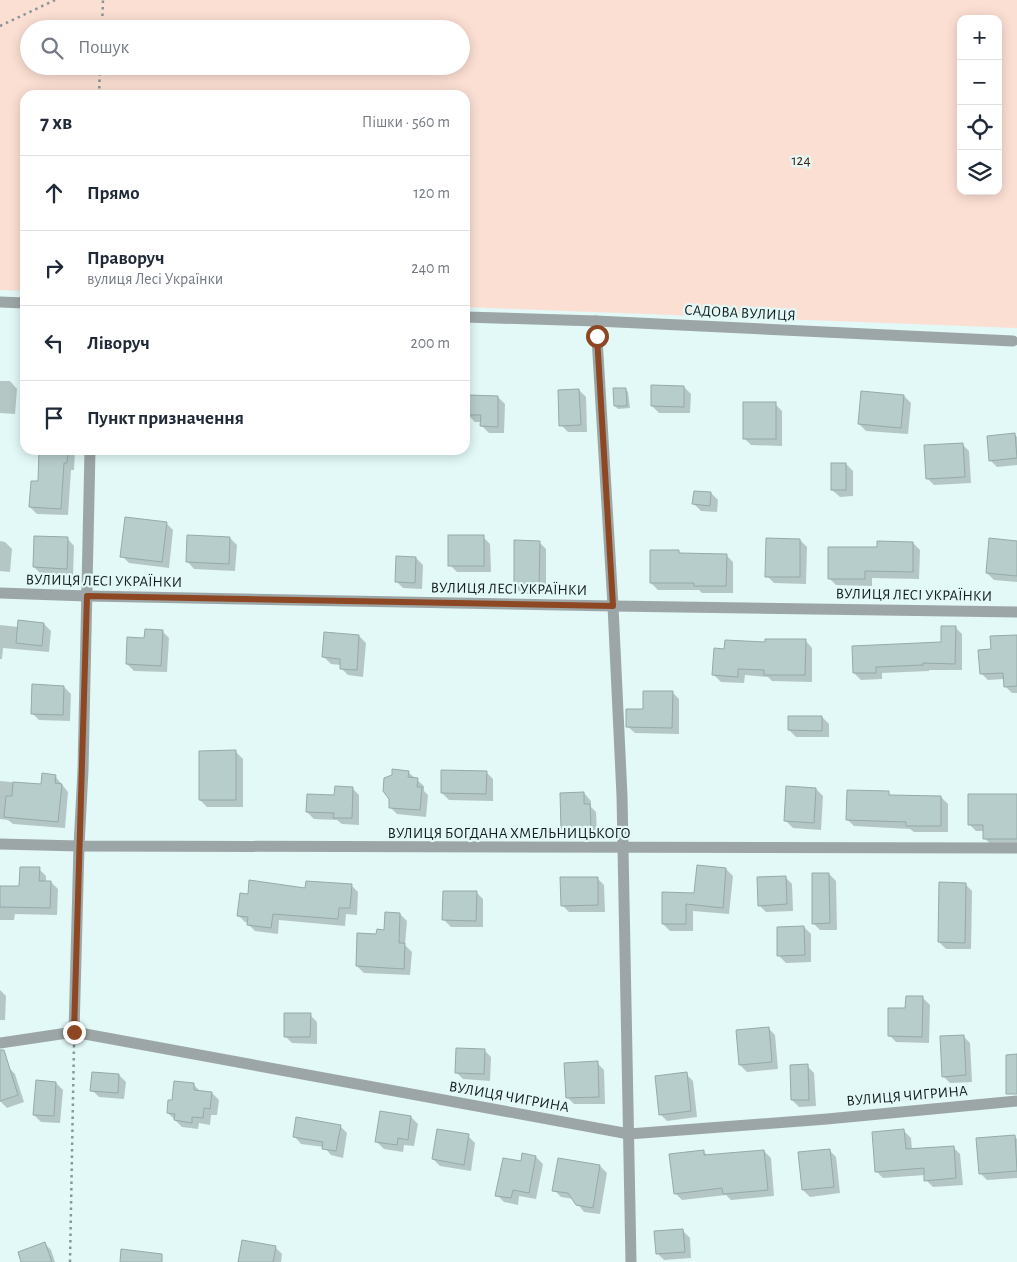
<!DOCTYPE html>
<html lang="uk">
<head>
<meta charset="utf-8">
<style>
	:root { --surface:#fff; --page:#f2f2f3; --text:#1f2937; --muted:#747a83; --line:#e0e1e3 }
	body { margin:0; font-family:"Alegreya Sans",sans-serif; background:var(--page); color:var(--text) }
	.controls { position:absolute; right:15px; top:15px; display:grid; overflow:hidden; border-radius:10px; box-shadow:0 2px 12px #0003 }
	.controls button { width:45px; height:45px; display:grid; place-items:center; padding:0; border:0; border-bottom:1px solid var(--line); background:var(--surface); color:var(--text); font:25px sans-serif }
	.stop { position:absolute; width:15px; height:15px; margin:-11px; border:4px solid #8e4723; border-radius:50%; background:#fff }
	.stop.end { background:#8e4723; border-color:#fff; box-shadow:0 1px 5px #0008 }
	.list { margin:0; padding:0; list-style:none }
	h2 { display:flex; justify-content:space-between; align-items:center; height:65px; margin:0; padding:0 20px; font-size:21px }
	h2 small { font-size:16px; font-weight:400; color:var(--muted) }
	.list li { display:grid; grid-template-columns:32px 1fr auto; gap:15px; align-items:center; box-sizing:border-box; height:75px; padding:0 20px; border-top:1px solid var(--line) }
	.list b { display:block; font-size:19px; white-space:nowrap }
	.list p { margin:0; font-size:16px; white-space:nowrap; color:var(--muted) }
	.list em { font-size:16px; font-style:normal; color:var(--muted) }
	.icon { flex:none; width:28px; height:28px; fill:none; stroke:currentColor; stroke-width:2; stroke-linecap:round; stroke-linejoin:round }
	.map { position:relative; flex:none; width:1017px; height:1262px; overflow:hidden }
	.search { position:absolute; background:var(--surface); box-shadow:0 2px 12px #0003; left:20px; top:20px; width:450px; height:55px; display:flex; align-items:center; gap:12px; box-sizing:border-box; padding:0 18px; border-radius:28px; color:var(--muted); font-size:19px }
	.panel { position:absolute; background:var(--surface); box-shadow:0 2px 12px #0003; left:20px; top:90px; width:450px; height:365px; border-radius:15px }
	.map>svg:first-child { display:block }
	.green { fill:#fcdfd3; fill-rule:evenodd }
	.shadow { fill:#0003 }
	.building { fill:#b7cdcc; stroke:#95aaa9 }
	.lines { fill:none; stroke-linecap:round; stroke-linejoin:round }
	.path { stroke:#879796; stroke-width:2.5; stroke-dasharray:2.5 4; stroke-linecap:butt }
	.street { stroke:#9da6a6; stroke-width:11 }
	.route { stroke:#8e4723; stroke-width:6 }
	.labels { text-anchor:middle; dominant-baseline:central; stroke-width:4.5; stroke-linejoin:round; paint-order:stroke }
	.park-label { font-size:15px; fill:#4c210b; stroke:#e2f9f7 }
	.street-label { font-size:15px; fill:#151d1d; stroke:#e2f9f7 }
</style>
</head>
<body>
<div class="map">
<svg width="1017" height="1262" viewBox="0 0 1017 1262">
	<rect width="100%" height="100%" fill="#e2f9f7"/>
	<path class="green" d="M0 0H1017V328L465 307V95H25V291L0 290ZM961 19H998V191H961ZM29 29H461V66H29Z"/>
	<g class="shadow">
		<path d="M0 381H10L17 389 15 414 0 413Z"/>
		<path d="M684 387 691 394 690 413H659L652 406Z"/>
		<path d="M625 389 628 392 630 408 618 409 615 406Z"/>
		<path d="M579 390 586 397 587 432H568L561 425Z"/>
		<path d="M904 396 911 403 908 434 866 431 859 424Z"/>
		<path d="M498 397 505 404 504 433H489L482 426V422H475L468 415Z"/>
		<path d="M775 404 782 411V446L751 445 744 438Z"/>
		<path d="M1015 435 1017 437V465L997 467 990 460Z"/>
		<path d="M962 444 969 451 971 483 934 485 927 478Z"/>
		<path d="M41 450H75L74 470H71L68 515 37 514 30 507 39 483Z"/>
		<path d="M846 464 853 471V496L840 497 832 490Z"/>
		<path d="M711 493 718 500 717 512 701 511 694 504Z"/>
		<path d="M166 523 173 530 169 568 129 563 122 556Z"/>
		<path d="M483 537 490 544 491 572H457L450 565Z"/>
		<path d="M67 538 74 546 73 575 41 574 34 567Z"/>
		<path d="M230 538 237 545 235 571 194 569 187 561Z"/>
		<path d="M800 540 807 547 806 584 774 583 767 576Z"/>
		<path d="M0 541 5 542 12 549 10 572 0 571Z"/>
		<path d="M539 542 546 549V594H522L515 587Z"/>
		<path d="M1017 542V582L994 580 987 573Z"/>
		<path d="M913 543 920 550 919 579 872 578V586L836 585 829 578Z"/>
		<path d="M678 552 681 555H726L733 562V593H702L699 590H658L651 583Z"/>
		<path d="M397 557 416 558 423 565 422 589 403 588 396 581Z"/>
		<path d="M44 624 51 631 49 652 3 648 2 659H0V625L18 627Z"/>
		<path d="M955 627 962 634V670H929V671L882 673V679L861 680 854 673 942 643Z"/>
		<path d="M162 631 169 638 167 672 134 671 127 664Z"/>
		<path d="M359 636 366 643 363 677 348 675 341 668V665L331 664 324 657Z"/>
		<path d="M1017 636V693H1012L1005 686 1004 679 988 680 981 673 992 650Z"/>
		<path d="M805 640 812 648V682L772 681 768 677 745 675 744 683 721 682 714 675 725 650 766 643Z"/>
		<path d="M64 687 71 694 70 721 39 720 32 713Z"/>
		<path d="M672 692 679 699V734L635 733 627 726 644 711Z"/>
		<path d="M822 717 829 724V737H796L789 730Z"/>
		<path d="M236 752 243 759V807H207L200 800Z"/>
		<path d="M408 772 424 786V791L428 795 426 817 397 814 390 807Z"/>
		<path d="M486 772 493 779V801L449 800 442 793Z"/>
		<path d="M55 776 68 792 65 828 13 824 8 820 0 819V781L42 785Z"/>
		<path d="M352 788 359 795V825L342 824 337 820 314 819 307 812Z"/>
		<path d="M816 789 823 796 821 830 793 828 786 821Z"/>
		<path d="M584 793 591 801V807L596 812 597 835 570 836 562 829Z"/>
		<path d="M888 793 892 797H941L948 804V832H914L910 829 854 826 847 819Z"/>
		<path d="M1017 795V845H992L984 838V831H976L969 824Z"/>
		<path d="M39 869 46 876V882H51L58 889 57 915 15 914 14 920H0V887H20Z"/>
		<path d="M726 869 733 876 729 914 693 911V931H670L663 924Z"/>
		<path d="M829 874 836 881 837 930H820L813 923Z"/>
		<path d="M785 877 792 884 793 911 766 912 759 905Z"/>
		<path d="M597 878 604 885 605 912H569L562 905Z"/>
		<path d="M965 884 972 891 971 949H946L939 942Z"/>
		<path d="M351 885 358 892 357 915 346 914 345 926 279 920 278 934 255 931 248 924 249 923 245 922 238 915 249 895Z"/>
		<path d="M476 892 483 899V927H451L444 920Z"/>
		<path d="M400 914 407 921 405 945 412 952 410 975 364 973 357 966 377 936 385 931Z"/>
		<path d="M804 927 811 934V962L786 963 779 956Z"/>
		<path d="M0 990 6 996 5 1020H0Z"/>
		<path d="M923 998 930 1005 929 1043 896 1042 889 1035 906 1010Z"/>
		<path d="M310 1015 317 1022V1044L292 1043 285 1036Z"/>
		<path d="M768 1028 775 1035 778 1069 747 1072 740 1065Z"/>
		<path d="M963 1036 970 1043 972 1082 950 1083 943 1076Z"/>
		<path d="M484 1050 491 1057 490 1081 463 1079 456 1072Z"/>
		<path d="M597 1063 604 1070 605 1104H574L567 1097Z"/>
		<path d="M807 1066 814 1073 816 1106 799 1107 792 1100Z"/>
		<path d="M8 1067 15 1074 24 1102 7 1108 0 1101V1069Z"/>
		<path d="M686 1074 693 1081 697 1117 667 1121 660 1114Z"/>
		<path d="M119 1075 126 1082 124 1099 99 1097 92 1090Z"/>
		<path d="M56 1083 63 1090 60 1123 41 1122 34 1115Z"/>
		<path d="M194 1085 201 1092 212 1093 219 1100 217 1115H211L210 1125 199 1123 198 1129 182 1127 168 1113 173 1102Z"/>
		<path d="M381 1113 411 1117 418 1124 414 1146 404 1145 403 1152 384 1149 377 1142Z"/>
		<path d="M340 1126 347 1133 343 1158 331 1155 324 1147 301 1144 294 1136Z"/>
		<path d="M904 1131 911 1138 912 1150 953 1147 960 1154 963 1185 933 1187 926 1180 925 1175 883 1178 876 1171Z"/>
		<path d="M468 1136 475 1143 471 1171 440 1166 433 1159Z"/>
		<path d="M1014 1136 1017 1139V1178L987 1180 980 1173Z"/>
		<path d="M829 1150 836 1157 840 1193 810 1197 803 1190Z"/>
		<path d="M703 1151 708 1156 764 1151 771 1158 774 1196 731 1200 726 1195 682 1200 675 1193Z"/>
		<path d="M523 1155 536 1157 543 1164 536 1199 519 1196 518 1205 504 1202 497 1195 522 1163Z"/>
		<path d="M600 1166 607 1173 600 1214 584 1212 574 1199 561 1197 554 1190Z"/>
		<path d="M683 1231 690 1238 691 1258 664 1260 657 1253Z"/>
		<path d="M44 1243 51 1250 55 1262H23Z"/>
		<path d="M275 1247 282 1254 281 1262H239Z"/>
	</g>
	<g class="building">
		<path d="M651 385 684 386V407L651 406Z"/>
		<path d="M613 388H626L627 406H614Z"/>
		<path d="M579 389 581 425 559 426 558 390Z"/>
		<path d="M861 391 904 395 901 428 858 424Z"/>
		<path d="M467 395 498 396V427L480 426 481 415H467Z"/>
		<rect x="743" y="402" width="33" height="37"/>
		<path d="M1015 433 1017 458 989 461 987 436Z"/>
		<path d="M963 443 965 477 926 479 924 445Z"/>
		<path d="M39 450H68L67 463H64L61 509 29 507 31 481H38Z"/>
		<rect x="831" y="463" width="15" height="27"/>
		<path d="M694 491 711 492 710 506 692 504Z"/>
		<path d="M125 517 167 522 162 562 120 557Z"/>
		<path d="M187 535 230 537 229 564 186 562Z"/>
		<rect x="448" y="535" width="36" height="31"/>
		<path d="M34 536 68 537 67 569 33 567Z"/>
		<path d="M766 538 800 539V577H765Z"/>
		<path d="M989 538 1017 541V576L986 573Z"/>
		<path d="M514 540 540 541 539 588 514 587Z"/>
		<path d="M877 541 913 542V572L865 571V579H828V547H877Z"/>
		<path d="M650 550H679V553L727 554 726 586H694V583H650Z"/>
		<path d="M396 556 416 557 415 583 395 582Z"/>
		<path d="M18 620 44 623 42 646 16 643Z"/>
		<path d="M941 626H956L955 664 923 663V665L876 667V673H853L852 646 941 642Z"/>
		<path d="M145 629 163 630 161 666 126 664 127 637 144 638Z"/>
		<path d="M324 632 359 635 357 670 340 669V659L322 657Z"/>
		<path d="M1017 635V686L1004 687 1003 673 980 674 978 650 991 649 990 636Z"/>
		<path d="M765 639H806L805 675H764V670L738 669V677L712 675 714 648 724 649 725 640 765 642Z"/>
		<path d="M32 684 64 686 63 715 31 714Z"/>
		<path d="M643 691H673L672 728 626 727V709H643Z"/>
		<path d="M788 716H822V731L788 730Z"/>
		<path d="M236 750V800H199V751Z"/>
		<path d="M392 769 409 771 408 777 418 778 417 787H422L420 810 389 808V799L383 791 384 778 392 775Z"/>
		<path d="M441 770 487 771 486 794 441 793Z"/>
		<path d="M42 773 56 775 55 783 62 784 58 822 4 817 6 796H12L13 782 41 784Z"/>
		<path d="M335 786 353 787 352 818H333L334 813 306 812 307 794 334 795Z"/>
		<path d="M786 786 816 788 814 823 784 821Z"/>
		<path d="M847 790 889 791V795L941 796V826H906V822L846 820Z"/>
		<path d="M584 792V804H590L591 828 561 829 560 793Z"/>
		<path d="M968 794H1017V839H983V825H968Z"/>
		<path d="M697 865 726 868 723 908 686 904V924H662V892L694 893Z"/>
		<path d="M20 867H40L39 881H51L50 908 0 907V886H19Z"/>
		<path d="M812 873H829L830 923 812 924Z"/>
		<path d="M786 876 787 904 758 906 757 877Z"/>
		<path d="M560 877H598V905L561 906Z"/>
		<path d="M249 880 305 888 306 881 352 884 350 908H339L338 919 273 914 271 928 247 925 248 917 237 916 240 893 248 894Z"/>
		<path d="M939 882 966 883 965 943 938 942Z"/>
		<path d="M443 891H477L476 921 442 920Z"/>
		<path d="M385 912 400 913 399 943H405L404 969 356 966 357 933 376 934 377 929 384 930Z"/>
		<path d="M804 926 805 955 777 956V927Z"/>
		<path d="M906 996H923L922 1037 888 1036V1008H905Z"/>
		<path d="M284 1013H311L310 1037H284Z"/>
		<path d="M769 1027 772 1062 739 1065 736 1030Z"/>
		<path d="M964 1035 966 1075 942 1077 940 1036Z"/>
		<path d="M456 1048 485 1049 484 1074 455 1073Z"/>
		<path d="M0 1050H4L18 1095 0 1101Z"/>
		<path d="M1017 1054V1094H1006V1055Z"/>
		<path d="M598 1061 599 1097 566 1098 564 1063Z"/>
		<path d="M808 1064 809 1100H791L790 1065Z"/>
		<path d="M92 1072 119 1074 118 1093 90 1091Z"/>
		<path d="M687 1072 691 1111 659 1115 655 1076Z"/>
		<path d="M36 1080 56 1082 54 1116 33 1115Z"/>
		<path d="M174 1081 194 1083V1090L212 1092 210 1109 204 1108 203 1118 192 1117V1123L174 1120 175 1114 167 1113 168 1100H172Z"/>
		<path d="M380 1111 411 1116 408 1140 398 1138 397 1145 375 1142Z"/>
		<path d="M296 1117 341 1125 336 1151 322 1149 323 1142 293 1137Z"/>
		<path d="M437 1129 469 1134 464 1165 432 1159Z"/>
		<path d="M904 1129 906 1149 954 1146 956 1178 924 1181V1168L875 1172 872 1132Z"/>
		<path d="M1015 1135 1017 1171 979 1174 976 1138Z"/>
		<path d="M830 1149 834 1187 802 1190 798 1152Z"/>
		<path d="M704 1150V1155L764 1150 768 1190 723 1194 722 1188 674 1194 669 1154Z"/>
		<path d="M522 1153 536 1156 529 1193 513 1190 511 1198 495 1196 503 1158 521 1161Z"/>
		<path d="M558 1158 600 1165 593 1208 576 1205 568 1193 552 1191Z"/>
		<path d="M683 1229 685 1252 656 1254 654 1231Z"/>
		<path d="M242 1240 276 1246 273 1262H238Z"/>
		<path d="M45 1242 52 1262H21L18 1252Z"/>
		<path d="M121 1249 162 1254V1262H120Z"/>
	</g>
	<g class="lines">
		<g class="path">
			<path d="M0 26 55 0"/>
			<path d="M102 29 103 0"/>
			<path d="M99 95 100 66"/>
			<path d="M70 1262 74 1044"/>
		</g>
		<g class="street">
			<path d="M0 302 25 303"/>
			<path d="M465 317 596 321 1013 341"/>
			<path d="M596 321 613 606 622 796 631 1262"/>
			<path d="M0 593 87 596 613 606 1017 612"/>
			<path d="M0 844 79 846 1017 848"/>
			<path d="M74 1032 79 846 83 770 90 450"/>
			<path d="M0 1043 74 1032 629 1134 827 1119 1017 1101"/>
		</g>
	</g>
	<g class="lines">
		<path class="route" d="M74 1032 87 596 613 606 597 336"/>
	</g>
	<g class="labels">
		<g class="park-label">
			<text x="801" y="160">124</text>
		</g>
		<g class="street-label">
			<text transform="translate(740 313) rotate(3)">САДОВА ВУЛИЦЯ</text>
			<text transform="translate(104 581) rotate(1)">ВУЛИЦЯ ЛЕСІ УКРАЇНКИ</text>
			<text transform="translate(509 589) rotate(1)">ВУЛИЦЯ ЛЕСІ УКРАЇНКИ</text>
			<text transform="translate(914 595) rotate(1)">ВУЛИЦЯ ЛЕСІ УКРАЇНКИ</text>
			<text x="509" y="833">ВУЛИЦЯ БОГДАНА ХМЕЛЬНИЦЬКОГО</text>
			<text transform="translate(907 1096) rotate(-5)">ВУЛИЦЯ ЧИГРИНА</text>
			<text transform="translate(509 1097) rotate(10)">ВУЛИЦЯ ЧИГРИНА</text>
		</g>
	</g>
</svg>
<div class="controls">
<button>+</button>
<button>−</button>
<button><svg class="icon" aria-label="locate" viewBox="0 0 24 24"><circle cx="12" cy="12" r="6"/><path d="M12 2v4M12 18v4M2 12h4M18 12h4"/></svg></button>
<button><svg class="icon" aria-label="layers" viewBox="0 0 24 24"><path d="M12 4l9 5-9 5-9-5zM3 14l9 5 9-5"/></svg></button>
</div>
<div class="stop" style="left:597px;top:336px"></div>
<div class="stop end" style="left:74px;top:1032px"></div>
<div class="search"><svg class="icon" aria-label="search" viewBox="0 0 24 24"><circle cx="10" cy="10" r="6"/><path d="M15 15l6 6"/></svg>Пошук</div>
<section class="panel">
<h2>7 хв<small>Пішки · 560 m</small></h2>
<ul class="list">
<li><svg class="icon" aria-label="ahead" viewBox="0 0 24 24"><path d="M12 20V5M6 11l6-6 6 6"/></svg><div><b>Прямо</b></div><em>120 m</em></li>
<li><svg class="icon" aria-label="right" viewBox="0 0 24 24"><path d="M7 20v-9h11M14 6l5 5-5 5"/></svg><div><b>Праворуч</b><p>вулиця Лесі Українки</p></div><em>240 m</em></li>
<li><svg class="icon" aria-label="left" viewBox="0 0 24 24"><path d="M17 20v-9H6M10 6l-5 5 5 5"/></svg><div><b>Ліворуч</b></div><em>200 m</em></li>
<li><svg class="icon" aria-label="arrive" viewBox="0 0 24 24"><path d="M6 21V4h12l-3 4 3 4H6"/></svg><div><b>Пункт призначення</b></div></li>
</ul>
</section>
</div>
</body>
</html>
